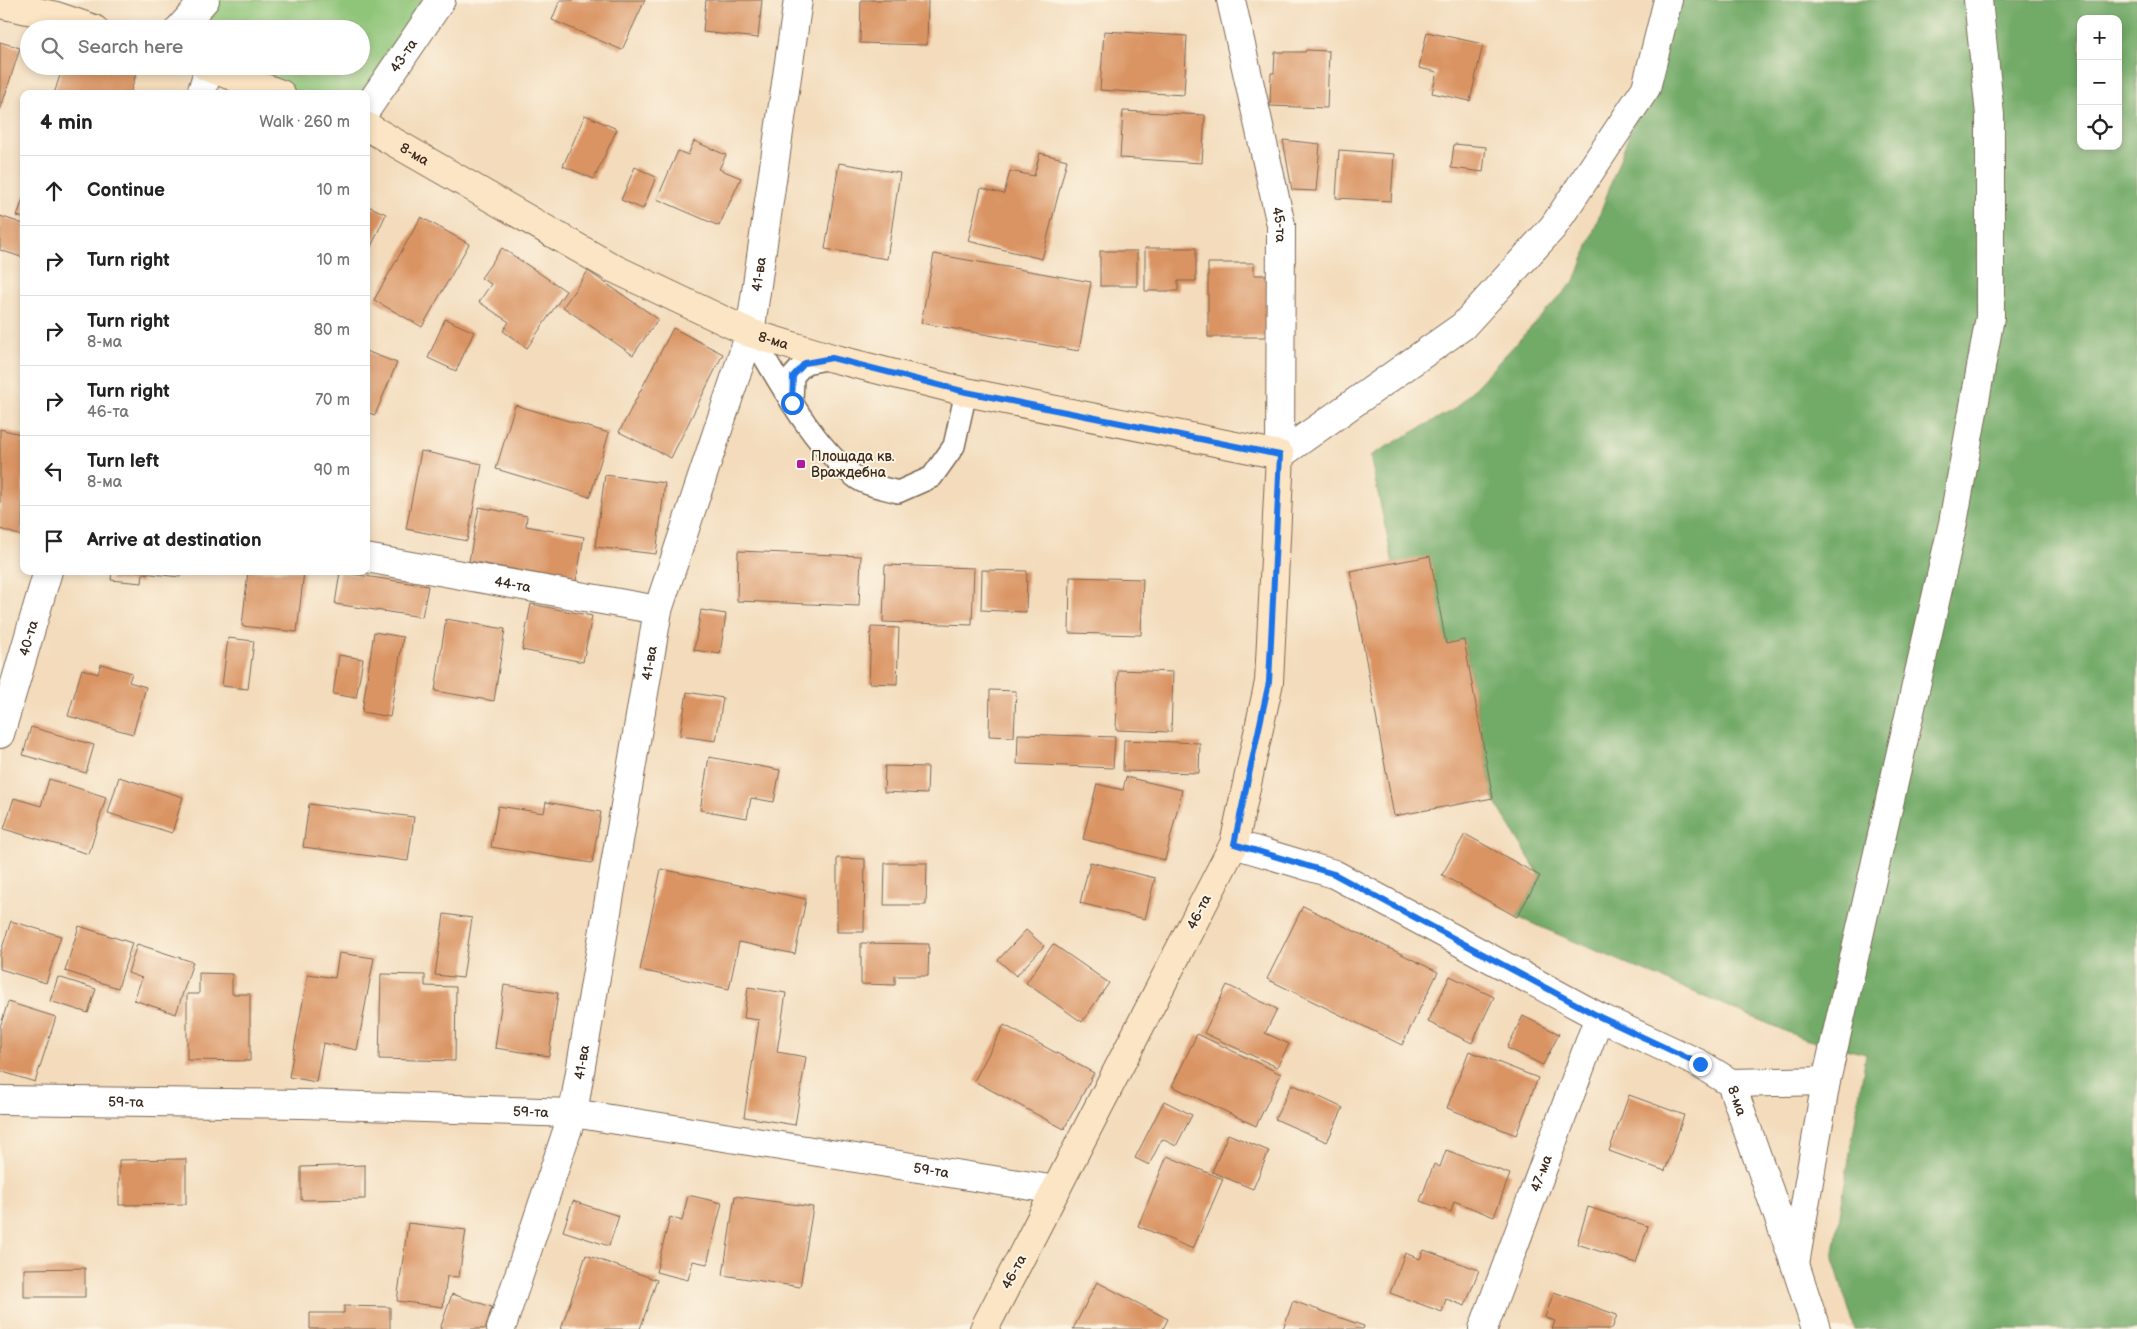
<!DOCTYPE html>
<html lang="en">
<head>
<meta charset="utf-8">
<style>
	:root { --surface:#fff; --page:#f2f2f2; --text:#222; --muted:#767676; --line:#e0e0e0 }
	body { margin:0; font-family:"Balsamiq Sans",sans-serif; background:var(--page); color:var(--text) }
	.controls { position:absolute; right:15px; top:15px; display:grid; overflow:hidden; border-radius:10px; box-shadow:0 2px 8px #0003 }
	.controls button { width:45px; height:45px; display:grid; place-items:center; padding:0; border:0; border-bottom:1px solid var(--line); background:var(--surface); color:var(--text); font:25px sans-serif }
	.stop { position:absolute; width:15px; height:15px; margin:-11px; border:4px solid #1a73e8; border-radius:50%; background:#fff }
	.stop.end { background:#1a73e8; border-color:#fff; box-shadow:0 1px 5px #0008 }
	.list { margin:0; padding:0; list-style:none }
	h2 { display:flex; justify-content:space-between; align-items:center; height:65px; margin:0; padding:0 20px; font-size:21px }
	h2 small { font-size:16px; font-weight:400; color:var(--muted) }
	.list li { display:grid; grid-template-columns:32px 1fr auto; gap:15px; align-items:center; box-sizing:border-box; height:70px; padding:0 20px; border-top:1px solid var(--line) }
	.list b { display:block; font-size:19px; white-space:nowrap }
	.list p { margin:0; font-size:16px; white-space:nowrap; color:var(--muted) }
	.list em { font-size:16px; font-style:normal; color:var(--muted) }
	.icon { flex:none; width:28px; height:28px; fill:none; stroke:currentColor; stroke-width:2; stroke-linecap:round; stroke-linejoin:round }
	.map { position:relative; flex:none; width:2137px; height:1329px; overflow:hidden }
	.search { position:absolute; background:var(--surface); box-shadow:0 2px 8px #0003; left:20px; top:20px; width:350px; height:55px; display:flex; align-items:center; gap:12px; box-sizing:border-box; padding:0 18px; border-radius:28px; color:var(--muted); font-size:19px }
	.panel { position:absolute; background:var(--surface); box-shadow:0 2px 8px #0003; left:20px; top:90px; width:350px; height:485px; border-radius:10px }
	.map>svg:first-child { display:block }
	.green { fill:#8ec578; stroke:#64784b }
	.forest { fill:#72aa68; stroke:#566a43; fill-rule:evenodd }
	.building { fill:#da9464 }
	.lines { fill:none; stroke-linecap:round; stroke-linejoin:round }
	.lane-casing { stroke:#7b6855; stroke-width:24 }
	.street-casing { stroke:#7b6855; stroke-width:30 }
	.secondary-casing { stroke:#7b6855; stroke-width:30 }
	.lane { stroke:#fff; stroke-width:21 }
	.street { stroke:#fff; stroke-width:28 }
	.secondary { stroke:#fce5c4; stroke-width:28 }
	.route { stroke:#1a73e8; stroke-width:6 }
	.poi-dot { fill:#b5179e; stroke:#fcf5e5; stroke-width:2 }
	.labels { text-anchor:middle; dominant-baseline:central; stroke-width:4; stroke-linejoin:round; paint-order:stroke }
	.street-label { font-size:14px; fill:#3b2a1e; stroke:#fcf5e5 }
	.poi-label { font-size:14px; fill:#3b2a1e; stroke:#fcf5e5; text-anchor:start }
</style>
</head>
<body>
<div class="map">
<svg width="2137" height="1329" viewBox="0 0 2137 1329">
	<rect width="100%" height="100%" fill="#fcf5e5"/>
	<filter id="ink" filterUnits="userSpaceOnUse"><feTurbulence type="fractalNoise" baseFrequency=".02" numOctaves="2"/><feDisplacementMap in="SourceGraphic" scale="10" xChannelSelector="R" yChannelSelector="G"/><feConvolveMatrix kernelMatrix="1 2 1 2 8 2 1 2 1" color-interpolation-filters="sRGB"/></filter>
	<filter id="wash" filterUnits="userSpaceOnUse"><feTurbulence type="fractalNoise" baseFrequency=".0096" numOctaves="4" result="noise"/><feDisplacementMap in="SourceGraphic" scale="20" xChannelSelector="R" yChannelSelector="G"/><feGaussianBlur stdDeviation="1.12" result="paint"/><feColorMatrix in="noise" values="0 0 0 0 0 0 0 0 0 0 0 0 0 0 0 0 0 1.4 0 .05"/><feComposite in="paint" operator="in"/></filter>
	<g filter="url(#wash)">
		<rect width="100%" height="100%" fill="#f3dbbb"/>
		<path class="green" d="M205 0H441L366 94H281L205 66H361V29H179Z"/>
		<path class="forest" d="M1668 0H2137V1329H1855L1833 1258 1866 1054 1804 1039 1517 917 1540 876 1493 798 1464 641 1446 644 1393 563 1370 456 1456 408 1576 279 1646 88ZM2081 19H2118V146H2081Z"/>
		<g id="blocks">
			<g class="building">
				<path d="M560 0H645L622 50 552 20Z"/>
				<path d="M706 0H762L758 38 703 32Z"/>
				<path d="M861 0H928L927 45 860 43Z"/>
				<path d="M1104 31 1187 36 1184 95 1100 90Z"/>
				<path d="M1427 32 1483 44 1470 101 1432 93 1437 72 1419 68Z"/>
				<path d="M0 42 20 48 0 111Z"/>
				<path d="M1306 50 1329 51 1327 108 1270 106 1271 73H1274L1275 52H1305Z"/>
				<path d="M63 66H112L136 74 130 94H54Z"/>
				<path d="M1123 111 1205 115 1202 163 1120 158Z"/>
				<path d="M585 115 617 129 594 179 563 166Z"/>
				<path d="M1283 140 1320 144 1316 191 1292 190Z"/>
				<path d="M694 141 726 155 719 169 741 178 719 226 657 199 678 151 688 155Z"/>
				<path d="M1454 144 1486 147 1483 172 1451 168Z"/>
				<path d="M1339 150 1394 154 1391 201 1336 198Z"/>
				<path d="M1040 153 1067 160 1042 259 968 241 981 188 1004 194 1010 171 1034 176Z"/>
				<path d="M839 163 900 173 887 259 825 249Z"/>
				<path d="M635 167 656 177 643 209 621 200Z"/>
				<path d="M24 196V218L17 216Z"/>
				<path d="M366 205 386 214 366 258Z"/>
				<path d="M0 216 24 224V258L0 250Z"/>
				<path d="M421 217 469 244 422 327 374 300Z"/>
				<path d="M502 248 566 291 527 348 503 331 509 322 479 302 491 284 481 278Z"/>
				<path d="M1145 248H1196V281H1178V291H1145Z"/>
				<rect x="1100" y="251" width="37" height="35"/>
				<path d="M934 254 1091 282 1079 351 921 323Z"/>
				<path d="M1208 263H1254V275H1274V337H1208Z"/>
				<path d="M588 271 658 319 633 355 563 307Z"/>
				<path d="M445 319 474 332 456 371 428 358Z"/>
				<path d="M673 328 723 354 671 458 619 432Z"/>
				<path d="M366 351 397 363 375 415 366 412Z"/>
				<path d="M515 405 609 433 590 497 496 469Z"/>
				<path d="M0 429 24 435 22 536 0 529Z"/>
				<path d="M421 451 482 464 467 541 406 529Z"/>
				<path d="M605 475 665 483 656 554 595 547Z"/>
				<path d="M479 507 527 516 526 526 584 537 576 581 469 561Z"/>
				<path d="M738 551 861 556 859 606 737 601Z"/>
				<path d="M1430 556 1446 644 1464 640 1493 798 1394 816 1350 571Z"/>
				<path d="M885 565 974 568 972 625 883 622Z"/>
				<path d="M982 570 1027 571 1026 612 981 610Z"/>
				<path d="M112 571H180V577L143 573 142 583 111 580Z"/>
				<path d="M248 571H304L297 632 242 626Z"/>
				<path d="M340 572 428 586 422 617 335 604Z"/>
				<path d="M1070 577 1143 579 1141 635 1069 633Z"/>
				<path d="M531 604 592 616 583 662 522 650Z"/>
				<path d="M701 610 726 614 720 654 694 650Z"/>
				<path d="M446 619 505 629 494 701 435 691Z"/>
				<path d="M871 627 899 628 897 684 869 683Z"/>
				<path d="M374 632 403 637 390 717 362 712Z"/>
				<path d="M228 638 254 641 248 689 222 686Z"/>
				<path d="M339 655 363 659 356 698 333 694Z"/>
				<path d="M101 664 132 673 129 682 146 687 133 734 68 716 82 669 98 674Z"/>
				<path d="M1118 670 1173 672 1171 732 1116 730Z"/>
				<path d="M990 690 1016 691 1014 737 989 736Z"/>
				<path d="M687 692 723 698 716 741 680 736Z"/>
				<path d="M31 727 94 745 86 773 23 755Z"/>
				<path d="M1018 734 1115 737 1113 768 1017 764Z"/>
				<path d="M1124 740 1200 743 1199 773 1123 771Z"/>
				<path d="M709 757 780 770 774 802 751 798 747 818 700 810Z"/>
				<path d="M885 766 928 767 927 794 884 792Z"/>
				<path d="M119 777 183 797 172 833 108 813Z"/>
				<path d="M1126 777 1182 790 1165 860 1083 839 1097 784 1123 790Z"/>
				<path d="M49 779 106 797 89 854 4 829 14 798 41 806Z"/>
				<path d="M546 802 601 812 592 863 491 847 498 806 544 813Z"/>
				<path d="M309 804 414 817 408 861 303 847Z"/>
				<path d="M1465 834 1540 876 1517 917 1442 875Z"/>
				<path d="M837 858 865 859 864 932H837Z"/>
				<path d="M1090 862 1155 878 1145 919 1080 903Z"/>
				<path d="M885 863H927L926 905H884Z"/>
				<path d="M661 869 806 899 795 954 739 942 729 989 640 970Z"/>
				<path d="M1303 906 1438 972 1402 1045 1267 979Z"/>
				<path d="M444 914 472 918 463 978 435 975Z"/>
				<path d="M11 921 61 936 46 983 0 969V954Z"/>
				<path d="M79 926 132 943 118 988 65 971Z"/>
				<path d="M1026 930 1044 946 1016 976 998 960Z"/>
				<path d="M861 943 929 944 928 976H895V985L861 984Z"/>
				<path d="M137 944 193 962 176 1014 134 1000 142 978 128 973Z"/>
				<path d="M1053 944 1109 983 1082 1022 1026 983Z"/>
				<path d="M339 953 374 958 357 1050 323 1043 316 1082 289 1077 308 974 335 978Z"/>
				<path d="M199 973 232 974V994H250V1061L187 1060V994H199Z"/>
				<path d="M381 974 425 975V986L456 987 455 1061 379 1059Z"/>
				<path d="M1450 976 1494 997 1472 1043 1428 1022Z"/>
				<path d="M58 977 96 989 88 1013 50 1001Z"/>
				<path d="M504 985 558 993 549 1056 495 1048Z"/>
				<path d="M1227 985 1277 1009 1265 1033 1289 1044 1277 1067 1204 1033Z"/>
				<path d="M748 987 786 993 777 1052 806 1057 795 1125 744 1117 759 1020 744 1018Z"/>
				<path d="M8 1002 56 1017 35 1082 0 1071V1027Z"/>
				<path d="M1523 1016 1559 1034 1543 1065 1507 1048Z"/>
				<path d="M1004 1025 1094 1073 1064 1129 974 1081Z"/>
				<path d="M1197 1034 1281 1074 1256 1126 1172 1086Z"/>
				<path d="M1469 1051 1538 1078 1516 1135 1447 1108Z"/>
				<path d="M1292 1084 1343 1108 1327 1142 1275 1119Z"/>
				<path d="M1629 1095 1684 1115 1665 1171 1609 1151Z"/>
				<path d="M1164 1101 1192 1115 1176 1146 1162 1139 1149 1165 1135 1158Z"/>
				<path d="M1228 1134 1269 1151 1253 1189 1212 1172Z"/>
				<path d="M1446 1150 1510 1174 1494 1217 1454 1201 1451 1212 1420 1201 1434 1164 1440 1167Z"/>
				<path d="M1167 1156 1223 1179 1193 1249 1138 1226Z"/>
				<path d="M186 1159V1204L119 1205V1160Z"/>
				<path d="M365 1165V1199L301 1200V1167Z"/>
				<path d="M688 1195 722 1203 707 1264 693 1261 688 1280 656 1272 670 1217 682 1221Z"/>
				<path d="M735 1196 813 1207 800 1287 723 1275Z"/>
				<path d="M573 1201 619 1216 609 1246 563 1231Z"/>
				<path d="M1588 1207 1648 1226 1636 1263 1577 1244Z"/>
				<path d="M408 1223 466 1230 459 1277 447 1276 443 1307 397 1301Z"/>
				<path d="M1424 1250 1479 1270 1465 1306 1446 1299 1442 1312 1390 1293 1405 1253 1420 1259Z"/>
				<path d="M586 1255 657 1280 640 1329H561Z"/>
				<path d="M85 1268V1297H24V1269Z"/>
				<path d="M1097 1282 1168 1319 1163 1329H1073Z"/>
				<path d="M1554 1292 1617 1315 1612 1329H1552L1555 1321 1545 1317Z"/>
				<path d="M452 1294 492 1307 485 1329H440Z"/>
				<path d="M1293 1301 1364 1326 1363 1329H1283Z"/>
				<path d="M344 1306 390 1307V1329H310V1313H344Z"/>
			</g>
		</g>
	</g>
	<g filter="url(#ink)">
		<use href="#blocks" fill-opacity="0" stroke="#7b6855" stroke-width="1"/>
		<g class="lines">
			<defs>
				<g id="lane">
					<path d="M750 333C778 379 813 448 858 479 868 486 885 488 898 492L932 477 954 446 966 392"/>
					<path d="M792 403 793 376 805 363 832 358"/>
				</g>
				<g id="street">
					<path id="s1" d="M1231 0 1281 225 1280 455"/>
					<path d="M179 29 205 0"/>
					<path d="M201 94 209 68"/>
					<path id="s2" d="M366 110 441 0"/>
					<path d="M1280 455 1463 326 1553 227 1646 88 1668 0"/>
					<path id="s3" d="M366 558 658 610"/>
					<path id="s4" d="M0 734 48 571"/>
					<path id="s5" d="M1234 844 1334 874 1599 1017 1700 1064 1731 1083 1795 1264 1816 1329"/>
					<path d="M1731 1083 1826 1081"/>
					<path id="s6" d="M0 1100 303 1104 573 1113 1056 1190"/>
					<path d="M1795 1264 1826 1081 1953 523 1990 317V115L1978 0"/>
					<path id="s7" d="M501 1329 573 1113 658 610 750 333 798 0"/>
					<path id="s8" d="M1483 1329 1599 1017"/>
				</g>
				<g id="secondary">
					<path d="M0 4 56 16 94 29"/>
					<path d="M205 66 281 94"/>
					<path id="s9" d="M366 126 613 268 750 333 832 358 966 392 1280 455 1269 682 1234 844 984 1329"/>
				</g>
			</defs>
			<use href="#lane" class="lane-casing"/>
			<use href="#street" class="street-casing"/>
			<use href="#secondary" class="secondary-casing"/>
			<use href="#lane" class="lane"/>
			<use href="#street" class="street"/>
			<use href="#secondary" class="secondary"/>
		</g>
	</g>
	<g class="lines" filter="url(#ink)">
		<path class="route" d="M792 403 793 376 805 363 832 358 966 392 1280 455 1269 682 1234 844 1334 874 1600 1017 1700 1064"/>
	</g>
	<rect class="poi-dot" x="796" y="459" width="10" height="10" rx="2.5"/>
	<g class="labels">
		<g class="street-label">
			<text stroke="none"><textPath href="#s2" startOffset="66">43-та</textPath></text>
			<text stroke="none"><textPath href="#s9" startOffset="56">8-ма</textPath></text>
			<text stroke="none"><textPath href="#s1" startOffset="230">45-та</textPath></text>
			<text stroke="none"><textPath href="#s7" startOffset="1089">41-ва</textPath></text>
			<text stroke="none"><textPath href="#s9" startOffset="461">8-ма</textPath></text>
			<text stroke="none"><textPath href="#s3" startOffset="149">44-та</textPath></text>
			<text stroke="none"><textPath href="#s4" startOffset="100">40-та</textPath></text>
			<text stroke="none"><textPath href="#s7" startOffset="684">41-ва</textPath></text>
			<text transform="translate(1199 912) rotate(-63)">46-та</text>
			<text stroke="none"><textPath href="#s7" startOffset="279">41-ва</textPath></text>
			<text stroke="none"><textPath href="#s5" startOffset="572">8-ма</textPath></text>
			<text stroke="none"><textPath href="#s6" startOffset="126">59-та</textPath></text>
			<text stroke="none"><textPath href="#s6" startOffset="531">59-та</textPath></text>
			<text stroke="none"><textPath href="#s6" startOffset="936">59-та</textPath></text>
			<text stroke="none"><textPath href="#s8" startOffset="166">47-ма</textPath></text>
			<text transform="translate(1014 1272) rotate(-62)">46-та</text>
		</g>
		<g class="poi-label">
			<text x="811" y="456">Площада кв.<tspan x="811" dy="16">Враждебна</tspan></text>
		</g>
	</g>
</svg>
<div class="controls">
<button>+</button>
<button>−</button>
<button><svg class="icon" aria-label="locate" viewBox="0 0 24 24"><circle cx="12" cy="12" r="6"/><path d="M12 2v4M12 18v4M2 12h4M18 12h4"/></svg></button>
</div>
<div class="stop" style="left:792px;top:403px"></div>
<div class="stop end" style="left:1700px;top:1064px"></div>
<div class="search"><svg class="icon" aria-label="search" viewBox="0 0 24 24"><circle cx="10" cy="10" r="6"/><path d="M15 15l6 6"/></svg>Search here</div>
<section class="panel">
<h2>4 min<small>Walk · 260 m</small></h2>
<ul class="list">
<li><svg class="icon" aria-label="ahead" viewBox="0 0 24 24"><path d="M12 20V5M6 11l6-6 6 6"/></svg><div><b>Continue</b></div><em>10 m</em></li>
<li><svg class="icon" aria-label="right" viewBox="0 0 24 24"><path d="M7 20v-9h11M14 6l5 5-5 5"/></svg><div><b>Turn right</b></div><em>10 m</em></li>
<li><svg class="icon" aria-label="right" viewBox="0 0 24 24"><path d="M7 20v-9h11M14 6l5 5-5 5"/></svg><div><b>Turn right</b><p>8-ма</p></div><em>80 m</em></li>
<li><svg class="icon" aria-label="right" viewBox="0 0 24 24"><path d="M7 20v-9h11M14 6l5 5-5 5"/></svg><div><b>Turn right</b><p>46-та</p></div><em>70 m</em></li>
<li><svg class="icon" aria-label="left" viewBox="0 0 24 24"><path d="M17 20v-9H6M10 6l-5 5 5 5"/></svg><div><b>Turn left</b><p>8-ма</p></div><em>90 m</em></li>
<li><svg class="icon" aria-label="arrive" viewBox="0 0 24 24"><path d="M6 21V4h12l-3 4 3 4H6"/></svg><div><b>Arrive at destination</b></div></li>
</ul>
</section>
</div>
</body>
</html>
